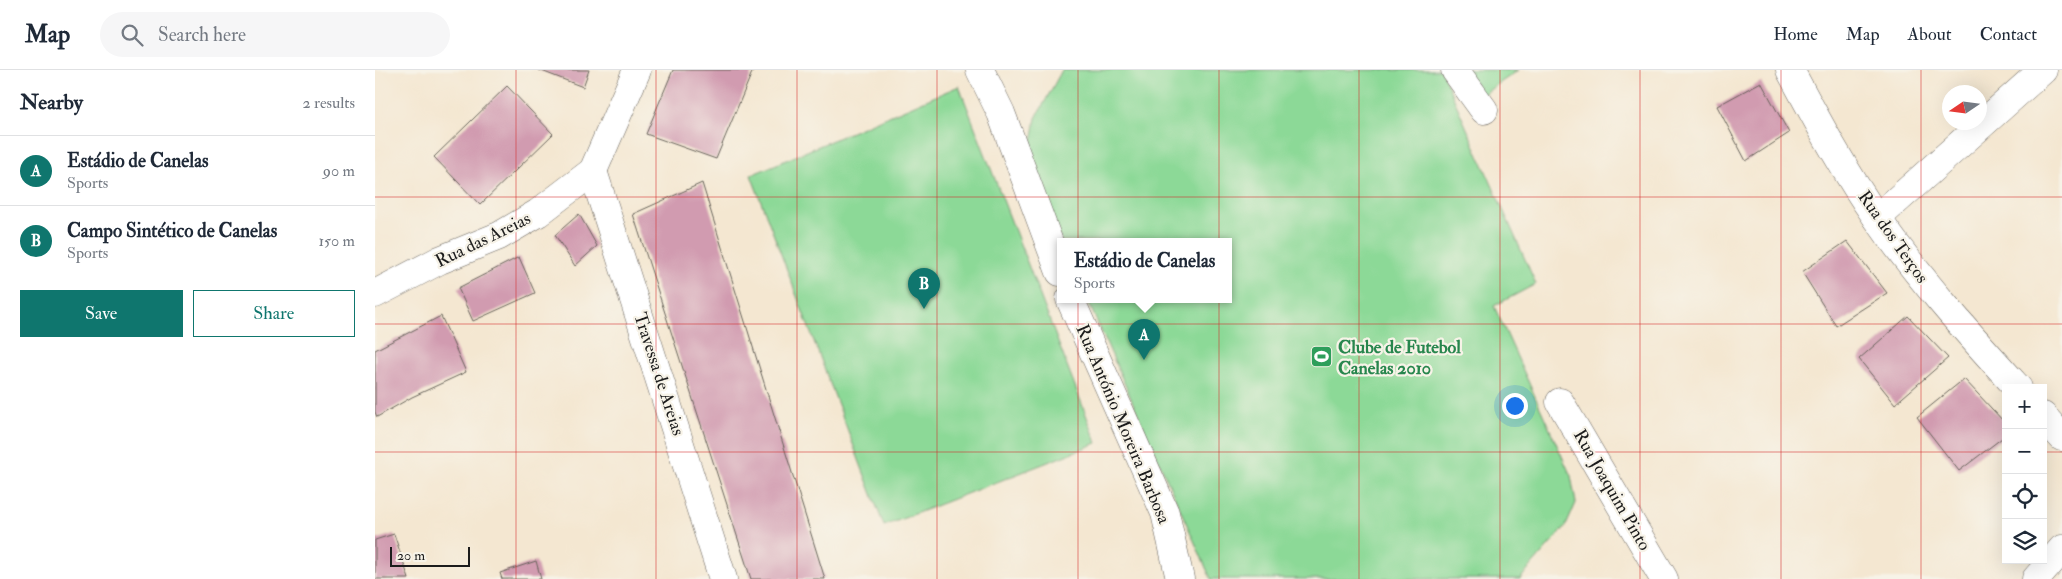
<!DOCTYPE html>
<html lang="en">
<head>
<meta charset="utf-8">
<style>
	:root { --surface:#fff; --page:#f6f6f7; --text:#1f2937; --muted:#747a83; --line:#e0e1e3; --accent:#0f766e }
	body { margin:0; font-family:"IM FELL Double Pica",serif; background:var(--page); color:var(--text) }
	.controls { position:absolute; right:15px; bottom:15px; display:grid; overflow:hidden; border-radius:0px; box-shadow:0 5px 20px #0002 }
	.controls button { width:45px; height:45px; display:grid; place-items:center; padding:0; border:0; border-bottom:1px solid var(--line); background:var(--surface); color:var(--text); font:25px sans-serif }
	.compass { position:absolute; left:1567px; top:15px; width:45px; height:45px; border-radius:50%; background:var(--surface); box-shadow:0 5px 20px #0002; rotate:257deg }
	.scale { position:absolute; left:15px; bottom:12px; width:80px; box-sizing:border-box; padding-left:5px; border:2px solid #1c1c1c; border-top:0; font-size:14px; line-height:18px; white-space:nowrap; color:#1c1c1c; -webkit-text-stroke:4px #f7f3e8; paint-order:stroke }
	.you { position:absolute; left:1139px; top:335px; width:18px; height:18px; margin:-12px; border:4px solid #fff; border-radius:50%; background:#1a73e8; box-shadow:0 0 0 8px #1a73e833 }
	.badge { display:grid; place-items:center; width:32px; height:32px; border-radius:50%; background:var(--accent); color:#fff; font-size:16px; font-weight:700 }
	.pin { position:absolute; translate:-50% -41px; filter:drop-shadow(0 1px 2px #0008) }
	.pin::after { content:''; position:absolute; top:26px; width:18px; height:15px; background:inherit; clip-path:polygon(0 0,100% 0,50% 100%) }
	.popup { position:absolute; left:682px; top:168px; width:175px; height:65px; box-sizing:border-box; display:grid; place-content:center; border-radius:0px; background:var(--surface); filter:drop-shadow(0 1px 4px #0005); font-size:16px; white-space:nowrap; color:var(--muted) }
	.popup b { font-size:19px; color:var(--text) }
	.popup::after { content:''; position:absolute; left:50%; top:100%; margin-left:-10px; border:10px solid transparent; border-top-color:var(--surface) }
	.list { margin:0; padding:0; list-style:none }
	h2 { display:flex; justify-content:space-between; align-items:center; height:65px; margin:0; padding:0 20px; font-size:21px }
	h2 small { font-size:16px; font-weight:400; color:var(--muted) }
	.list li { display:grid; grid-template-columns:32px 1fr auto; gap:15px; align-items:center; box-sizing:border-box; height:70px; padding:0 20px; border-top:1px solid var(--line) }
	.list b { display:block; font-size:19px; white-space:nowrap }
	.list p { margin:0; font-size:16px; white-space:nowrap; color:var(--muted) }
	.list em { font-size:16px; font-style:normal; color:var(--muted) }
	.actions { display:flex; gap:10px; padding:15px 20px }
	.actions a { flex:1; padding:11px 0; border:1px solid var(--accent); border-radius:0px; text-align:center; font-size:18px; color:var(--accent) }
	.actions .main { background:var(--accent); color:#fff }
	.icon { flex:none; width:28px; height:28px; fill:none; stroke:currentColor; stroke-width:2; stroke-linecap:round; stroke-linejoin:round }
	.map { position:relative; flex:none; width:1687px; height:509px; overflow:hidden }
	header { display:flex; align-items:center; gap:30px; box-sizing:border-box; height:70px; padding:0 25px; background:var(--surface); border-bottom:1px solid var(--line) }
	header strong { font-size:24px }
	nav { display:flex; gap:28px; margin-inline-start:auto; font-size:18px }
	.search { width:350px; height:45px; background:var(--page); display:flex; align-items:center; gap:12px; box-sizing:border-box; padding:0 18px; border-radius:28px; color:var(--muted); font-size:19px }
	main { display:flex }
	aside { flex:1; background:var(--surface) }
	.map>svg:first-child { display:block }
	.green { fill:#8cd997; stroke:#547a5a }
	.building { fill:#d19bb0 }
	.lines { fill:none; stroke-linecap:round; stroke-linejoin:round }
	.minor-casing { stroke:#68635b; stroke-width:29 }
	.minor { stroke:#fff; stroke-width:28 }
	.grid { fill:none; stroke:#d62828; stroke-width:1; stroke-opacity:0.55 }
	.labels { text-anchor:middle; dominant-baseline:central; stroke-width:4.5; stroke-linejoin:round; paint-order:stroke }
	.street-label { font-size:18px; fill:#1c1c1c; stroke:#f7f3e8 }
	.leisure-label { font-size:18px; font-weight:bold; fill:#27864d; stroke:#f7f3e8; text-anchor:start }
</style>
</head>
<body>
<header>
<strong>Map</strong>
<div class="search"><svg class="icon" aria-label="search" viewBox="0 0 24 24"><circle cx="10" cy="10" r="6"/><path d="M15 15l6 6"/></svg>Search here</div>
<nav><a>Home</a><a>Map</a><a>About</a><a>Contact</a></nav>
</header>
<main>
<aside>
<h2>Nearby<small>2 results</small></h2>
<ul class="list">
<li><span class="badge">A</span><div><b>Estádio de Canelas</b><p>Sports</p></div><em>90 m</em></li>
<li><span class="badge">B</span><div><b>Campo Sintético de Canelas</b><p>Sports</p></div><em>150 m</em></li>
</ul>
<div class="actions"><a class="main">Save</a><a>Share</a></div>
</aside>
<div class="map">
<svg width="1687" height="509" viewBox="0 0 1687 509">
	<rect width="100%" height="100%" fill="#f7f3e8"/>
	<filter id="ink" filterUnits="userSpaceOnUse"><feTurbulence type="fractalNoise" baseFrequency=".02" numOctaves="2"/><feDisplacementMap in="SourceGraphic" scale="10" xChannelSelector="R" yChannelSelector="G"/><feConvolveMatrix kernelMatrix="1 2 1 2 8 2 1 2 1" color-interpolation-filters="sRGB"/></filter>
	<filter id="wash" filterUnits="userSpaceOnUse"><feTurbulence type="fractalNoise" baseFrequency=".0096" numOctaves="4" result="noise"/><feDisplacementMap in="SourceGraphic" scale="20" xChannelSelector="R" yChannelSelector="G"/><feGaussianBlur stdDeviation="1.12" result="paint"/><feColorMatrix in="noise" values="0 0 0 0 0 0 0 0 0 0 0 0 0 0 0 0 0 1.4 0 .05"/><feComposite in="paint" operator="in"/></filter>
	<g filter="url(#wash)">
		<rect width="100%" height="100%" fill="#f4e7d1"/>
		<g class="green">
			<path d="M687 0H1066L1161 214 1119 236 1196 406 1201 433 1191 456 1145 509H836L712 229H853V171H686L655 85 661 48Z"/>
			<path d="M1091 0H1144L1107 25Z"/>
			<path d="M584 16 722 373 509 456 376 105Z"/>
		</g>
		<g id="blocks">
			<g class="building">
				<path d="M164 0H214L208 17Z"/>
				<path d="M298 0H378L341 89 271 64Z"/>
				<path d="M1386 12 1414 63 1371 91 1342 36Z"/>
				<path d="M132 16 178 64 105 135 59 87Z"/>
				<path d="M327 113 450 509H376L258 144Z"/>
				<path d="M204 144 222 176 200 196 180 165Z"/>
				<path d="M1472 171 1512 223 1461 256 1427 202Z"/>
				<path d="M144 187 160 223 98 251 83 218Z"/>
				<path d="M66 246 91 302 37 327 2 347 0 342V280Z"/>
				<path d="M1533 246 1573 288 1520 334 1484 289Z"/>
				<path d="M1589 309 1631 354V365L1584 401 1542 347Z"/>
				<path d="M19 464 34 509H0V470Z"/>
				<path d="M161 491 166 509H127L125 503Z"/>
			</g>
		</g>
	</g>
	<g filter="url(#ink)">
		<use href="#blocks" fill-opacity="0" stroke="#68635b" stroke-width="1"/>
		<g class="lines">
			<defs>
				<g id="minor">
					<path d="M605 0 626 43 685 202"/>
					<path d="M1080 0 1109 40"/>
					<path d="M1415 0C1442 50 1469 101 1502 148 1544 209 1593 263 1643 318"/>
					<path d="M218 101 348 509"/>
					<path d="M1502 148 1668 0"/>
					<path d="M0 224 65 190 124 166 163 143 218 101 262 0"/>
					<path d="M695 229 790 443 805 509"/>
					<path d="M1185 332 1289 509"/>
					<path d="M1668 346 1687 367"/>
					<path d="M1661 509 1687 479"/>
				</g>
			</defs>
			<use href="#minor" class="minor-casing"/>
			<use href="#minor" class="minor"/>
		</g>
	</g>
	<path class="grid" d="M141 0V509M281 0V509M422 0V509M562 0V509M703 0V509M844 0V509M984 0V509M1125 0V509M1265 0V509M1406 0V509M1546 0V509M0 127H1687M0 254H1687M0 382H1631M1668 382H1687"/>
	<defs>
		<symbol id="stadium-square" viewBox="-11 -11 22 22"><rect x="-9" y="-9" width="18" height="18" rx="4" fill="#2e9e5b" stroke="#f7f3e8"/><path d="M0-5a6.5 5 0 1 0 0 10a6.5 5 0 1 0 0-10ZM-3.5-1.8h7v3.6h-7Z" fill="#fff"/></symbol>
	</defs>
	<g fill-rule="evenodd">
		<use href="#stadium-square" x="934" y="274" width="25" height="25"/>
	</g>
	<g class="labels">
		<g class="street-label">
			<text transform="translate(1518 167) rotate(55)">Rua dos Terços</text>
			<text transform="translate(108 170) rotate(-26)">Rua das Areias</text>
			<text transform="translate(284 304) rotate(72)">Travessa de Areias</text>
			<text transform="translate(748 354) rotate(67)">Rua António Moreira Barbosa</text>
			<text transform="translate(1237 420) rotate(60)">Rua Joaquim Pinto</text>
		</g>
		<g class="leisure-label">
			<text x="963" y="277">Clube de Futebol<tspan x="963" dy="21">Canelas 2010</tspan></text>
		</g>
	</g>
</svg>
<div class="controls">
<button>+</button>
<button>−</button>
<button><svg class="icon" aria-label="locate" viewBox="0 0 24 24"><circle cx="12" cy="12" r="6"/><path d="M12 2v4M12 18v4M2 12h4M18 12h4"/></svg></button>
<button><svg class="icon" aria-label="layers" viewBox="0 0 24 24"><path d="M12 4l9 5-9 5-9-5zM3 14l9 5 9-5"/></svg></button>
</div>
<svg class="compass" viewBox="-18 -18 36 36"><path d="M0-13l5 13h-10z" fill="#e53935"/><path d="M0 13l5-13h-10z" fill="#747a83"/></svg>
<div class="scale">20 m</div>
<div class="you"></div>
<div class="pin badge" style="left:769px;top:290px">A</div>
<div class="popup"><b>Estádio de Canelas</b>Sports</div>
<div class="pin badge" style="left:549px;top:239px">B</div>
</div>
</main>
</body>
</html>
